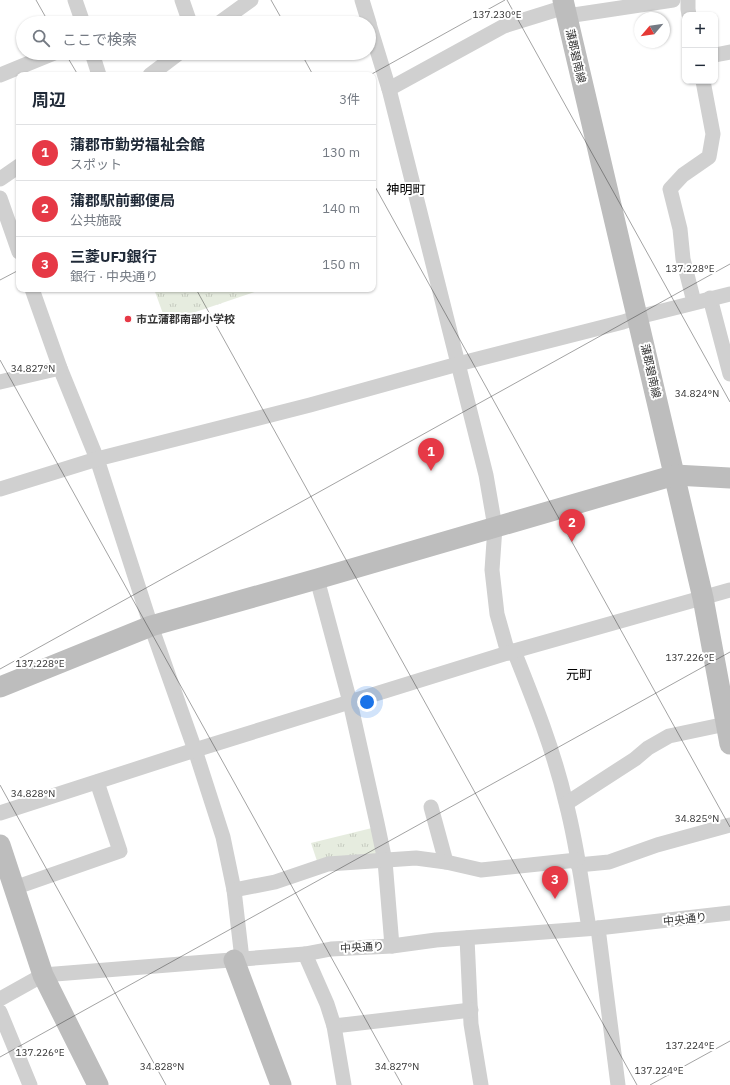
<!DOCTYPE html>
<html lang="ja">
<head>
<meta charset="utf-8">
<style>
	:root { --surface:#fff; --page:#f6f6f7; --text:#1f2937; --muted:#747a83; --line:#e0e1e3; --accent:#e63946 }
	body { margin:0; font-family:"IBM Plex Sans","Noto Sans JP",sans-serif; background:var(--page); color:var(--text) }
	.controls { position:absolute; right:12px; top:12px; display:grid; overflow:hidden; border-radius:8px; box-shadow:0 1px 3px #0004 }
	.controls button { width:36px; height:36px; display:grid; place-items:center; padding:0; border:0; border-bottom:1px solid var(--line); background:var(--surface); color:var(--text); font:20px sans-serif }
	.compass { position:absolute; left:634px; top:12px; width:36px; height:36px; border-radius:50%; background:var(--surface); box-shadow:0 1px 3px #0004; rotate:241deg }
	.you { position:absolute; left:367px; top:702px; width:14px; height:14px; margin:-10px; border:3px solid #fff; border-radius:50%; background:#1a73e8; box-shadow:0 0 0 6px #1a73e833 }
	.badge { display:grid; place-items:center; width:26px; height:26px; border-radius:50%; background:var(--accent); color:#fff; font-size:13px; font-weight:700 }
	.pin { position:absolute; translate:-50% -33px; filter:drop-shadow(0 1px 2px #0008) }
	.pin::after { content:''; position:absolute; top:21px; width:14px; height:12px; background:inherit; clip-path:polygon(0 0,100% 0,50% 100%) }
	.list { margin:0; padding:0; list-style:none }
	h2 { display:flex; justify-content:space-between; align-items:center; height:52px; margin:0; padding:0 16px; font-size:17px }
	h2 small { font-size:13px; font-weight:400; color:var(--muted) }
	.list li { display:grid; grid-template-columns:26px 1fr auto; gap:12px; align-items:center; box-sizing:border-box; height:56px; padding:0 16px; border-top:1px solid var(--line) }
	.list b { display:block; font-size:15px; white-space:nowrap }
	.list p { margin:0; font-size:13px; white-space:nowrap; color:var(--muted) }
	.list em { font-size:13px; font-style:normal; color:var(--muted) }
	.icon { flex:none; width:22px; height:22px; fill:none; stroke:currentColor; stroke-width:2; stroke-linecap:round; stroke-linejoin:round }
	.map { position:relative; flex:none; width:730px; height:1085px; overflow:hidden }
	.search { position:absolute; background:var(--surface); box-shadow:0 1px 3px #0004; left:16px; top:16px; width:360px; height:44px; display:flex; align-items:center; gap:10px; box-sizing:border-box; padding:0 14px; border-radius:22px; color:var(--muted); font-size:15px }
	.panel { position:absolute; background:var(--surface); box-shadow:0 1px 3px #0004; left:16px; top:72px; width:360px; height:220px; border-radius:8px }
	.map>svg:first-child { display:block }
	.park { fill:url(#park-tufts) }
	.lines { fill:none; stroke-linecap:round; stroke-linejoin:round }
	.street { stroke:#d0d0d0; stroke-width:15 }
	.secondary { stroke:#bdbdbd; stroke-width:21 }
	.ticks { fill:none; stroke:#333; stroke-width:1; stroke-opacity:0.45 }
	.poi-dot { fill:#e63946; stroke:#fff; stroke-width:1.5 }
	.labels { text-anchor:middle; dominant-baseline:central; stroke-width:4; stroke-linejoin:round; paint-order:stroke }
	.street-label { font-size:11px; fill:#333; stroke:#fff }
	.poi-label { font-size:11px; font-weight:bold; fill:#333; stroke:#fff; text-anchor:start }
	.quarter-label { font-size:13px; fill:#000; stroke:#fff }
	.ticks-label { font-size:10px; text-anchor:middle; fill:#333; stroke:#fff; stroke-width:4; stroke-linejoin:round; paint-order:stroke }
</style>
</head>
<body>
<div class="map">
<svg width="730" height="1085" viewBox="0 0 730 1085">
	<defs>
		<pattern id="park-tufts" width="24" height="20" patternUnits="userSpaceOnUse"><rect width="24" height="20" fill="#e6ecdf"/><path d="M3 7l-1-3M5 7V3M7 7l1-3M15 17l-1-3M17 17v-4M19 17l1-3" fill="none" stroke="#c6cbc0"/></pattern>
	</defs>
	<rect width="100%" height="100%" fill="#fff"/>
	<g class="park">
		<path d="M154 289H263L166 322Z"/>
		<path d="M372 828 380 864H318L311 843Z"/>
	</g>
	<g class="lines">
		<g class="street">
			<path d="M75 0 83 23"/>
			<path d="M182 0 190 23"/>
			<path d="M362 0 369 23"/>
			<path d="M688 0V9L689 15"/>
			<path d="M567 16 673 0"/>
			<path d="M219 23 251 0"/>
			<path d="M369 24 389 89 486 475 495 527 492 570 497 614 508 653"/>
			<path d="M92 53 99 75"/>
			<path d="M715 55 730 52"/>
			<path d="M0 75 54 53"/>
			<path d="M150 75 179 53"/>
			<path d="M389 89 504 26 565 7"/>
			<path d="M0 179 19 166"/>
			<path d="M0 198 19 252"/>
			<path d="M32 289 60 368 97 459 151 626 195 750 223 837 234 890 242 959"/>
			<path d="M710 298 730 374"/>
			<path d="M694 302 683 259 680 229 670 189 683 175 709 157 713 134 703 81"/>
			<path d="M0 382 60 368"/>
			<path d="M0 489 97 459 310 405 458 364 623 322 638 317 730 294"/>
			<path d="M317 579 350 702 377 823 385 861 392 946"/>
			<path d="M514 651C534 701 554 751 566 803 577 844 582 887 589 928"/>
			<path d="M567 803 635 759 648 748 669 736 726 724"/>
			<path d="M431 807 446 862"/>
			<path d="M0 813 195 750 514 651 730 590"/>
			<path d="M578 865 609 862 657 845 730 825"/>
			<path d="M14 888 120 851 97 782"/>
			<path d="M234 890 275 882 328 864 416 858 446 862 481 870 577 860"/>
			<path d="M598 928 618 1085"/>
			<path d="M467 938 471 1024 481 1085"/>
			<path d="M305 954 327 1004 334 1026 471 1010"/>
			<path d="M0 999 43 975 305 954 331 949 392 946 436 940 598 928 730 913"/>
			<path d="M0 1012 30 1085"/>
			<path d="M334 1026 344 1085"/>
		</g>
		<g class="secondary">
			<path d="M563 0 703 598 730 744"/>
			<path d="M0 687 151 626 317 579 675 475 730 478"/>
			<path d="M0 845 43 975 98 1085"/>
			<path d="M234 960 281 1085"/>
		</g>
	</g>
	<path class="ticks" d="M36 0 49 23M271 0 284 23M507 0 730 402M65 53 78 75M301 53 313 75M370 75 505 0M373 183 730 827M0 280 19 270M196 289 637 1085M0 360 402 1085M0 669 730 264M0 785 166 1085M0 1057 730 652M650 1085 730 1041"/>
	<circle class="poi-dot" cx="128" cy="319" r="4"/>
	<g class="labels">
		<g class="street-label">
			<text transform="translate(576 56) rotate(77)">蒲郡碧南線</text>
			<text transform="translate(651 371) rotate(77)">蒲郡碧南線</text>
			<text transform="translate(685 919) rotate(-6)">中央通り</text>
			<text transform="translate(362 947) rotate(-3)">中央通り</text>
		</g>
		<g class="poi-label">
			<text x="136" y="319">市立蒲郡南部小学校</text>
		</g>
		<g class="quarter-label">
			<text x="406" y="189">神明町</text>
			<text x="579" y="674">元町</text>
		</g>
	</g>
	<g class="ticks-label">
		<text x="497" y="18">137.230°E</text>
		<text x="690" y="272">137.228°E</text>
		<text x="33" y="372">34.827°N</text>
		<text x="697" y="397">34.824°N</text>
		<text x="690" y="661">137.226°E</text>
		<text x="40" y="667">137.228°E</text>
		<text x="33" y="797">34.828°N</text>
		<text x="697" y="822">34.825°N</text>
		<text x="690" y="1049">137.224°E</text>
		<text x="40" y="1056">137.226°E</text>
		<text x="162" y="1070">34.828°N</text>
		<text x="397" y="1070">34.827°N</text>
		<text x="659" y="1074">137.224°E</text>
	</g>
</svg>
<div class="controls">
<button>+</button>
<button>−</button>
</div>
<svg class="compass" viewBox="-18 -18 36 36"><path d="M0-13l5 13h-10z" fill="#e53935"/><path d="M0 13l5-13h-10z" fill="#747a83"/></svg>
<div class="you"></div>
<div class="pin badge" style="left:431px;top:471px">1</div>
<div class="pin badge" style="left:572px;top:542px">2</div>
<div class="pin badge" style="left:555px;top:899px">3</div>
<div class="search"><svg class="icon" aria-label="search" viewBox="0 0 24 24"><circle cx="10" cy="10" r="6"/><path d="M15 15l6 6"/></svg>ここで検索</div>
<section class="panel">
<h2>周辺<small>3件</small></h2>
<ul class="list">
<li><span class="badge">1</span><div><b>蒲郡市勤労福祉会館</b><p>スポット</p></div><em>130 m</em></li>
<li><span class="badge">2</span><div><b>蒲郡駅前郵便局</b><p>公共施設</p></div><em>140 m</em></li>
<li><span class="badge">3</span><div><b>三菱UFJ銀行</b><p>銀行 · 中央通り</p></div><em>150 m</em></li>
</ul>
</section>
</div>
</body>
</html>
